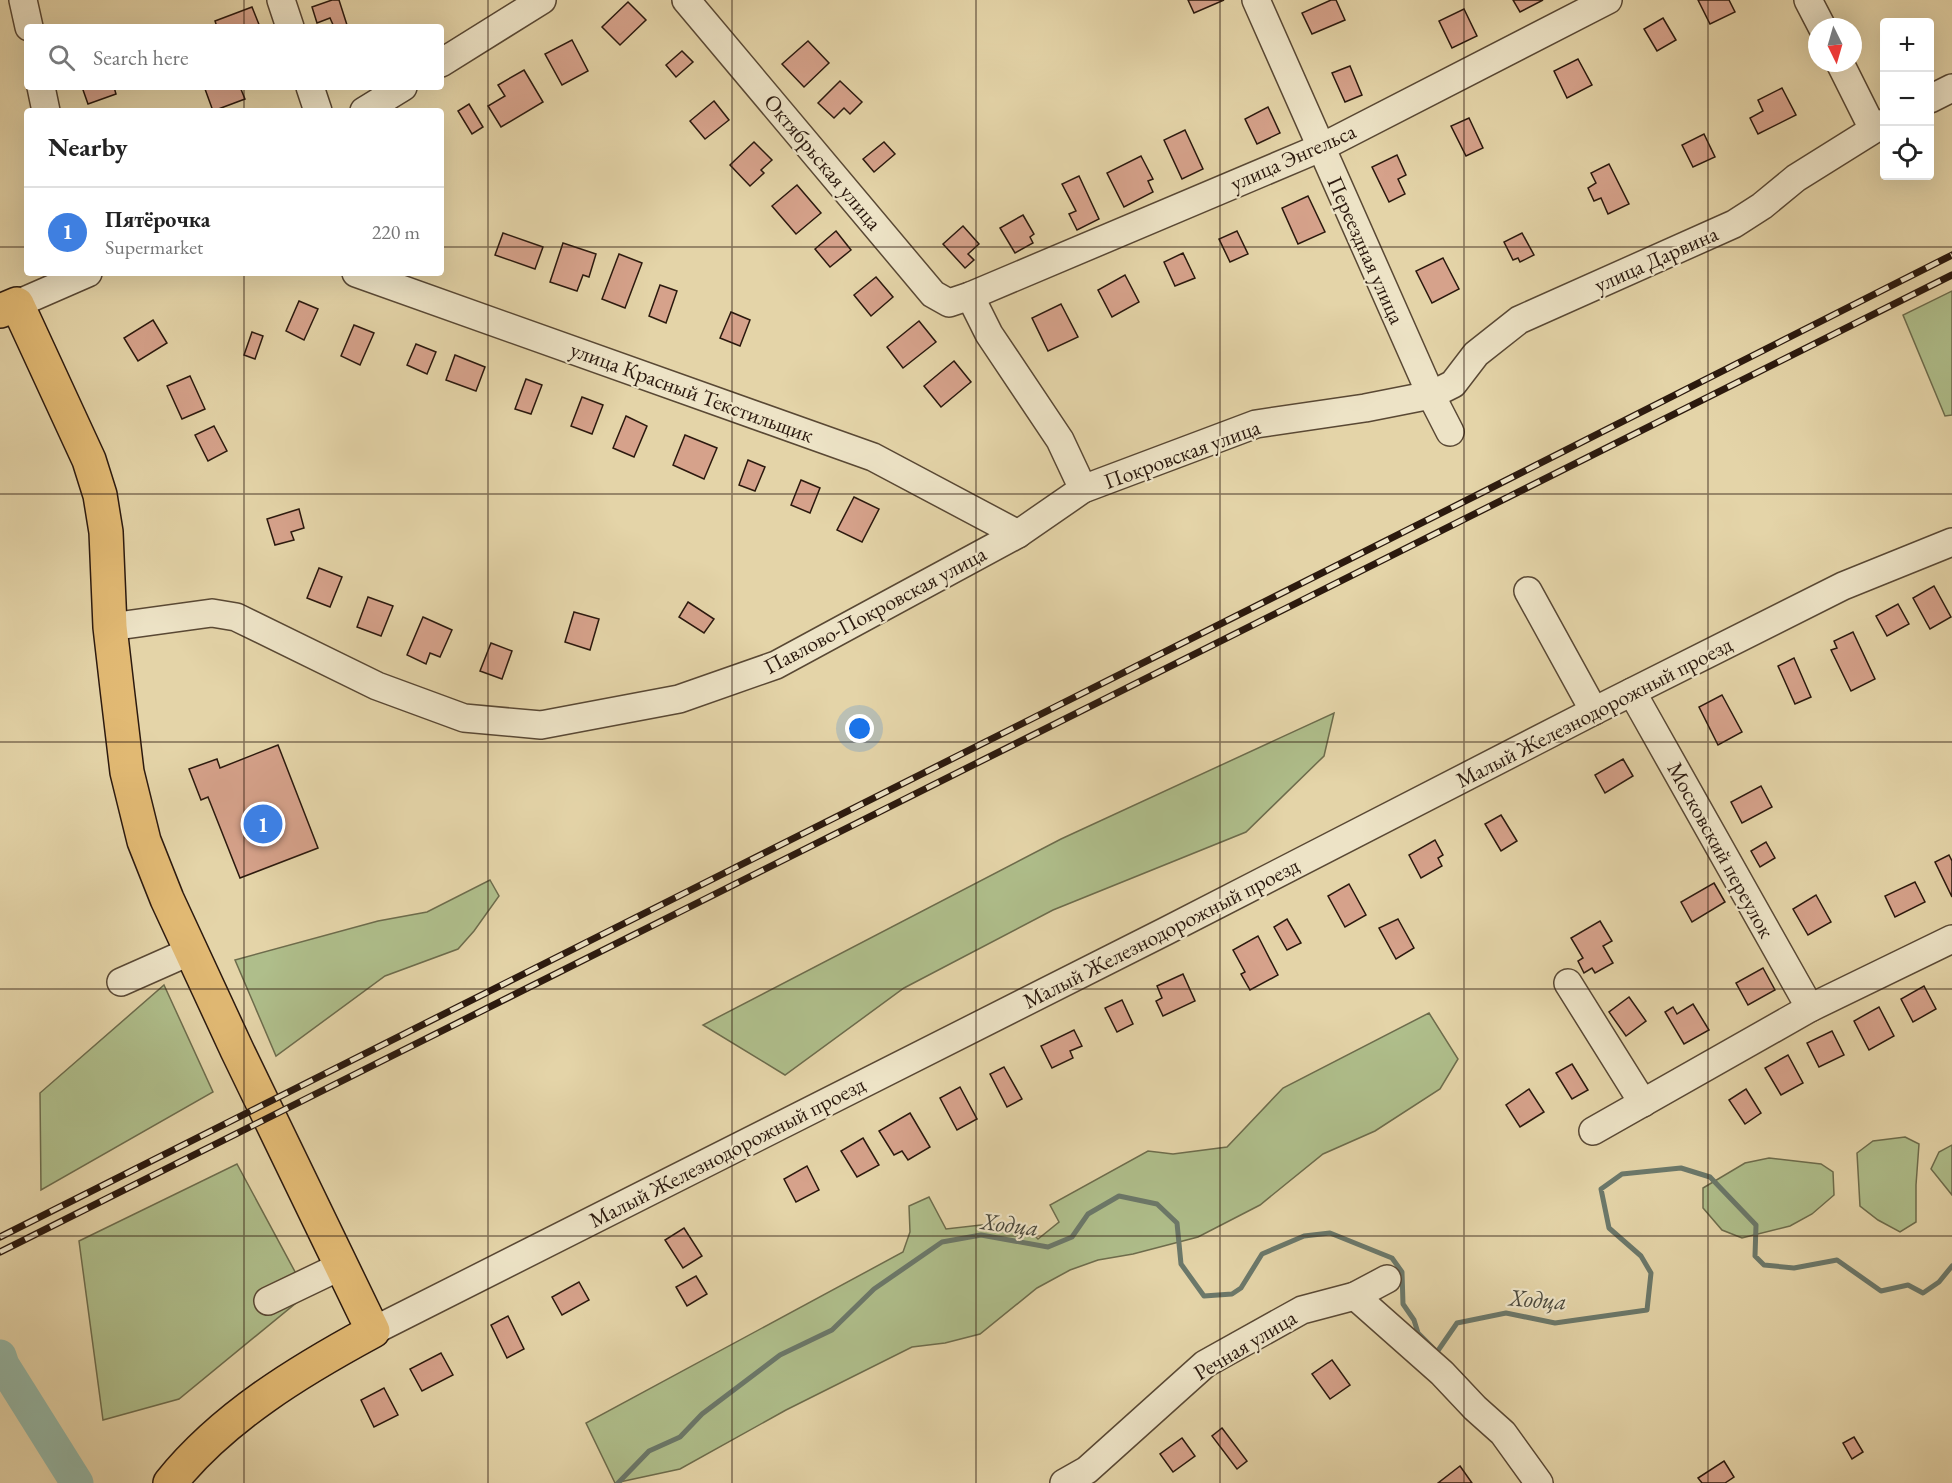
<!DOCTYPE html>
<html lang="en">
<head>
<meta charset="utf-8">
<style>
	:root { --surface:#fff; --page:#f6f6f6; --text:#222; --muted:#767676; --line:#e0e0e0; --accent:#0f766e }
	body { margin:0; font-family:"EB Garamond",serif; background:var(--page); color:var(--text) }
	.controls { position:absolute; right:18px; top:18px; display:grid; overflow:hidden; border-radius:6px; box-shadow:0 6px 24px #0002 }
	.controls button { width:54px; height:54px; display:grid; place-items:center; padding:0; border:0; border-bottom:2px solid var(--line); background:var(--surface); color:var(--text); font:30px sans-serif }
	.compass { position:absolute; left:1808px; top:18px; width:54px; height:54px; border-radius:50%; background:var(--surface); box-shadow:0 6px 24px #0002; rotate:175deg }
	.you { position:absolute; left:860px; top:729px; width:21px; height:21px; margin:-15px; border:4px solid #fff; border-radius:50%; background:#1a73e8; box-shadow:0 0 0 9px #1a73e833 }
	.badge { display:grid; place-items:center; width:39px; height:39px; border-radius:50%; background:var(--accent); color:#fff; font-size:20px; font-weight:700 }
	.pin { position:absolute; translate:-50% -50%; border:3px solid #fff; box-shadow:0 2px 6px #0006 }
	.list { margin:0; padding:0; list-style:none }
	h2 { display:flex; justify-content:space-between; align-items:center; height:78px; margin:0; padding:0 24px; font-size:26px }
	h2 small { font-size:20px; font-weight:400; color:var(--muted) }
	.list li { display:grid; grid-template-columns:39px 1fr auto; gap:18px; align-items:center; box-sizing:border-box; height:90px; padding:0 24px; border-top:2px solid var(--line) }
	.list b { display:block; font-size:22px; white-space:nowrap }
	.list p { margin:0; font-size:20px; white-space:nowrap; color:var(--muted) }
	.list em { font-size:20px; font-style:normal; color:var(--muted) }
	.icon { flex:none; width:33px; height:33px; fill:none; stroke:currentColor; stroke-width:2; stroke-linecap:round; stroke-linejoin:round }
	.map { position:relative; flex:none; width:1952px; height:1483px; overflow:hidden }
	.search { position:absolute; background:var(--surface); box-shadow:0 6px 24px #0002; left:24px; top:24px; width:420px; height:66px; display:flex; align-items:center; gap:15px; box-sizing:border-box; padding:0 21px; border-radius:6px; color:var(--muted); font-size:22px }
	.panel { position:absolute; background:var(--surface); box-shadow:0 6px 24px #0002; left:24px; top:108px; width:420px; height:168px; border-radius:6px }
	.map>svg:first-child { display:block }
	.green { fill:#afbe8b; stroke:#6d6c4c; stroke-width:1.5 }
	.lines { fill:none; stroke-linecap:round; stroke-linejoin:round }
	.stream { stroke:#6b786a; stroke-width:5 }
	.river { stroke:#95b8a7; stroke-width:33 }
	.building { fill:#d6a28b; stroke:#2b190e; stroke-width:1.5 }
	.minor-casing { stroke:#594834; stroke-width:30 }
	.major-casing { stroke:#2b190e; stroke-width:36 }
	.minor { stroke:#ede3c6; stroke-width:27 }
	.major { stroke:#e2ba74; stroke-width:33 }
	.rail-casing { stroke:#2b190e; stroke-width:7 }
	.rail { stroke:#ede3c6; stroke-width:4.5; stroke-dasharray:14; stroke-linecap:butt }
	.grid { fill:none; stroke:#2b190e; stroke-width:1.5; stroke-opacity:0.55 }
	.labels { text-anchor:middle; dominant-baseline:central; stroke-width:4.5; stroke-linejoin:round; paint-order:stroke }
	.street-label { font-size:22px; fill:#2b190e; stroke:#ede3c6 }
	.water-label { font-size:24px; font-style:italic; fill:#4b493c; stroke:#ede3c6 }
</style>
</head>
<body>
<div class="map">
<svg width="1952" height="1483" viewBox="0 0 1952 1483">
	<rect width="100%" height="100%" fill="#e4d4a8"/>
	<filter id="stains"><feTurbulence type="fractalNoise" baseFrequency=".00333" numOctaves="4"/><feColorMatrix values="0 0 0 0 .2 0 0 0 0 .09 0 0 0 0 .02 0 0 0 .5 -.17"/></filter>
	<radialGradient id="worn" r=".72"><stop offset=".6" stop-color="#630" stop-opacity="0"/><stop offset="1" stop-color="#630" stop-opacity=".3"/></radialGradient>
	<g class="green">
		<path d="M1952 291V415L1945 416 1903 315Z"/>
		<path d="M1334 713 1324 756 1246 832 1053 910 904 988 785 1075 703 1025 1061 839Z"/>
		<path d="M490 880 499 896 474 931 458 949 385 976 276 1056 235 960 378 921 427 912Z"/>
		<path d="M164 985 213 1092 41 1190 40 1093Z"/>
		<path d="M1429 1013 1458 1059 1440 1089 1375 1131 1323 1154 1260 1205 1198 1237 1133 1254 1098 1260 1070 1270 1037 1288 980 1334 945 1343 912 1347 786 1410 680 1469 615 1483 586 1423 903 1252 910 1232 909 1206 929 1197 946 1229 990 1224 1026 1227 1038 1239 1059 1222 1050 1205 1148 1151 1173 1154 1227 1147 1283 1088Z"/>
		<path d="M1905 1137 1919 1144 1916 1185V1222L1900 1232 1878 1220 1860 1206 1857 1153 1873 1141Z"/>
		<path d="M1952 1145V1195L1931 1169 1939 1152Z"/>
		<path d="M1769 1158 1821 1164 1833 1172 1834 1195 1812 1214 1790 1226 1742 1238 1722 1230 1703 1208V1188L1745 1163Z"/>
		<path d="M237 1164 307 1294 179 1399 103 1420 79 1241Z"/>
	</g>
	<g class="lines">
		<path class="stream" d="M618 1483 649 1451 680 1437 702 1414 780 1355 832 1330 874 1289 942 1242 981 1235 1048 1247 1072 1237 1088 1214 1119 1196 1157 1204 1177 1223 1181 1264 1204 1296 1232 1294 1241 1288 1262 1254 1304 1236 1330 1233 1392 1258 1402 1272 1403 1304 1414 1320 1418 1333 1437 1352 1457 1323 1506 1313 1555 1323 1647 1310 1651 1273 1641 1256 1609 1228 1601 1189 1622 1174 1681 1168 1710 1177 1756 1225 1755 1256 1764 1265 1794 1268 1837 1260 1881 1291 1908 1285 1923 1293 1939 1282 1952 1266"/>
		<path class="river" d="M0 1356 3 1365 77 1483"/>
	</g>
	<g class="building">
		<path d="M332 0H339L347 25 334 27 330 18 317 23 312 7Z"/>
		<path d="M1188 0H1224L1194 13Z"/>
		<path d="M1331 0H1336L1345 20 1312 34 1302 13Z"/>
		<path d="M1513 0H1543L1520 12Z"/>
		<path d="M1698 0H1729L1735 12 1710 24Z"/>
		<path d="M628 2 646 20 620 45 602 27Z"/>
		<path d="M252 7 260 27H217L215 21Z"/>
		<path d="M1464 9 1477 36 1452 48 1439 21Z"/>
		<path d="M1663 18 1676 40 1657 51 1644 29Z"/>
		<path d="M572 40 588 71 562 85 545 54Z"/>
		<path d="M808 41 829 63 804 87 782 64Z"/>
		<path d="M682 51 693 62 676 77 666 65Z"/>
		<path d="M1578 59 1592 85 1567 98 1554 71Z"/>
		<path d="M1350 66 1362 95 1345 102 1332 73Z"/>
		<path d="M524 70 543 102 501 127 488 106 505 96 498 85Z"/>
		<path d="M840 81 862 102 850 114 844 108 834 118 818 103Z"/>
		<path d="M82 87H114L116 94 88 104Z"/>
		<path d="M211 87H240L245 99 213 111 205 89Z"/>
		<path d="M1782 88 1796 115 1758 134 1750 118 1763 111 1758 100Z"/>
		<path d="M714 101 729 120 705 139 690 121Z"/>
		<path d="M469 104 483 127 472 134 458 111Z"/>
		<path d="M1268 107 1280 133 1257 144 1245 119Z"/>
		<path d="M1469 118 1483 148 1466 156 1451 126Z"/>
		<path d="M1185 130 1203 169 1182 179 1164 140Z"/>
		<path d="M1704 134 1715 157 1693 167 1682 145Z"/>
		<path d="M754 142 772 160 761 170 764 173 750 186 730 165Z"/>
		<path d="M884 142 895 154 874 172 863 159Z"/>
		<path d="M1397 155 1406 175 1398 179 1405 194 1389 202 1372 167Z"/>
		<path d="M1141 156 1153 179 1148 181 1153 192 1124 207 1107 173Z"/>
		<path d="M1609 164 1629 204 1608 214 1601 198 1594 201 1588 188 1596 183 1591 173Z"/>
		<path d="M1079 176 1099 219 1077 230 1069 214 1076 211 1062 184Z"/>
		<path d="M797 185 821 213 796 234 772 206Z"/>
		<path d="M1308 196 1325 232 1298 244 1282 208Z"/>
		<path d="M1023 215 1034 234 1030 237 1033 243 1015 253 1000 228Z"/>
		<path d="M963 226 979 244 968 254 974 260 965 268 943 244Z"/>
		<path d="M836 231 851 250 830 267 815 249Z"/>
		<path d="M1237 231 1248 254 1230 262 1219 239Z"/>
		<path d="M503 233 543 247 535 269 495 255Z"/>
		<path d="M1522 233 1534 255 1520 262 1518 258 1513 260 1504 242Z"/>
		<path d="M563 243 596 254 589 277 583 275 577 291 550 282Z"/>
		<path d="M1183 253 1195 278 1175 286 1164 262Z"/>
		<path d="M619 254 642 263 625 308 602 299Z"/>
		<path d="M1443 258 1459 289 1432 303 1416 271Z"/>
		<path d="M1125 275 1139 302 1112 317 1098 290Z"/>
		<path d="M876 277 893 297 871 316 854 295Z"/>
		<path d="M660 285 677 291 666 323 649 316Z"/>
		<path d="M299 301 318 309 304 340 286 331Z"/>
		<path d="M1061 304 1078 337 1048 351 1032 318Z"/>
		<path d="M731 312 750 320 740 346 720 338Z"/>
		<path d="M153 320 167 343 138 361 124 338Z"/>
		<path d="M919 321 936 342 903 368 887 347Z"/>
		<path d="M354 325 374 333 360 365 341 356Z"/>
		<path d="M252 332 263 336 255 359 244 355Z"/>
		<path d="M416 344 436 352 427 374 407 365Z"/>
		<path d="M455 355 485 367 476 391 446 380Z"/>
		<path d="M954 361 971 382 941 407 924 386Z"/>
		<path d="M190 376 205 409 182 419 167 386Z"/>
		<path d="M526 379 542 385 531 414 515 409Z"/>
		<path d="M582 397 603 405 592 434 571 426Z"/>
		<path d="M626 416 647 426 634 457 613 448Z"/>
		<path d="M214 426 227 451 208 461 195 435Z"/>
		<path d="M685 435 717 448 704 479 673 465Z"/>
		<path d="M748 460 765 467 755 491 739 485Z"/>
		<path d="M801 480 820 488 810 513 791 505Z"/>
		<path d="M854 497 879 509 862 542 837 530Z"/>
		<path d="M299 509 304 528 291 532 294 540 275 545 267 519Z"/>
		<path d="M319 568 342 577 330 607 307 598Z"/>
		<path d="M1934 586 1951 617 1930 629 1913 598Z"/>
		<path d="M368 597 393 606 381 636 357 627Z"/>
		<path d="M688 602 714 619 704 633 679 617Z"/>
		<path d="M1898 604 1909 624 1887 636 1876 616Z"/>
		<path d="M574 612 599 619 590 650 565 642Z"/>
		<path d="M423 617 452 630 440 657 430 653 426 664 407 655Z"/>
		<path d="M1853 632 1875 679 1851 691 1831 650 1837 648 1834 641Z"/>
		<path d="M491 643 512 651 502 679 480 671Z"/>
		<path d="M1794 658 1811 697 1795 704 1778 666Z"/>
		<path d="M1722 695 1742 732 1718 745 1699 707Z"/>
		<path d="M278 745 318 848 240 878 208 797 201 800 189 769 217 759 220 768Z"/>
		<path d="M1623 759 1633 776 1605 793 1595 775Z"/>
		<path d="M1761 786 1772 807 1742 823 1731 802Z"/>
		<path d="M1501 815 1517 841 1501 851 1485 824Z"/>
		<path d="M1435 840 1443 855 1438 858 1442 866 1421 878 1409 855Z"/>
		<path d="M1766 842 1775 858 1760 867 1751 851Z"/>
		<path d="M1949 855 1952 861V897L1935 862Z"/>
		<path d="M1915 882 1925 902 1895 917 1885 896Z"/>
		<path d="M1714 883 1725 902 1692 922 1681 902Z"/>
		<path d="M1349 884 1366 915 1345 927 1328 896Z"/>
		<path d="M1816 895 1831 922 1808 935 1793 909Z"/>
		<path d="M1287 919 1301 943 1287 950 1274 927Z"/>
		<path d="M1398 919 1414 948 1396 959 1379 928Z"/>
		<path d="M1600 921 1612 941 1603 946 1613 963 1595 973 1592 968 1584 973 1578 961 1583 958 1571 938Z"/>
		<path d="M1258 936 1278 975 1250 990 1241 974 1245 972 1233 950Z"/>
		<path d="M1763 968 1775 990 1748 1005 1736 983Z"/>
		<path d="M1183 974 1195 1001 1163 1016 1156 1001 1162 998 1157 986Z"/>
		<path d="M1924 986 1936 1009 1913 1022 1901 999Z"/>
		<path d="M1629 997 1646 1021 1626 1036 1609 1012Z"/>
		<path d="M1122 1000 1133 1024 1117 1032 1105 1008Z"/>
		<path d="M1693 1004 1709 1030 1684 1044 1665 1012 1673 1007 1677 1014Z"/>
		<path d="M1879 1007 1894 1036 1869 1050 1854 1021Z"/>
		<path d="M1074 1030 1082 1046 1070 1051 1073 1058 1052 1068 1041 1046Z"/>
		<path d="M1832 1031 1844 1055 1819 1067 1807 1043Z"/>
		<path d="M1788 1055 1803 1083 1781 1095 1765 1068Z"/>
		<path d="M1572 1064 1588 1090 1572 1099 1556 1073Z"/>
		<path d="M1004 1067 1022 1099 1007 1107 990 1074Z"/>
		<path d="M960 1087 977 1119 957 1130 940 1098Z"/>
		<path d="M1529 1089 1544 1112 1520 1127 1506 1105Z"/>
		<path d="M1746 1089 1761 1113 1745 1124 1729 1100Z"/>
		<path d="M910 1113 930 1147 908 1160 902 1151 894 1155 879 1131Z"/>
		<path d="M863 1138 879 1165 857 1177 841 1151Z"/>
		<path d="M807 1166 819 1190 796 1202 784 1179Z"/>
		<path d="M684 1228 702 1256 683 1268 665 1240Z"/>
		<path d="M696 1276 707 1294 687 1306 676 1287Z"/>
		<path d="M579 1282 589 1300 562 1315 552 1297Z"/>
		<path d="M508 1316 524 1349 507 1358 491 1325Z"/>
		<path d="M441 1353 453 1375 422 1391 410 1369Z"/>
		<path d="M1332 1360 1350 1385 1330 1399 1312 1374Z"/>
		<path d="M384 1388 398 1415 374 1427 361 1400Z"/>
		<path d="M1222 1428 1247 1461 1237 1469 1212 1436Z"/>
		<path d="M1854 1437 1863 1452 1852 1459 1843 1443Z"/>
		<path d="M1182 1438 1195 1456 1173 1472 1160 1454Z"/>
		<path d="M1724 1461 1734 1477 1725 1483H1702L1698 1478Z"/>
		<path d="M1460 1466 1472 1483H1438Z"/>
	</g>
	<g class="lines">
		<defs>
			<g id="minor">
				<path d="M23 0 29 27"/>
				<path d="M281 0 290 27"/>
				<path d="M686 0 933 294 949 303 970 296 1320 148 1608 0"/>
				<path d="M1256 0 1431 395 1450 432"/>
				<path d="M1808 0 1822 27"/>
				<path d="M441 63 542 0"/>
				<path d="M1840 63 1873 129"/>
				<path d="M41 87 46 111"/>
				<path d="M310 87 318 111"/>
				<path d="M1930 99 1952 88"/>
				<path d="M364 111 403 87"/>
				<path d="M356 273 873 457 1018 534"/>
				<path d="M970 296 989 334 1060 440 1083 489"/>
				<path d="M17 304 88 273"/>
				<path d="M1528 591 1594 711"/>
				<path d="M110 627 212 613 236 617 377 686 464 718 541 725 679 699 776 665 1018 534 1083 489 1256 424 1365 408 1431 395 1453 384 1476 354 1519 320 1734 224 1762 206 1796 178 1884 123"/>
				<path d="M1632 692 1810 1008"/>
				<path d="M121 982 191 951"/>
				<path d="M1568 983 1643 1103"/>
				<path d="M1593 1131 1810 1008 1952 939"/>
				<path d="M1355 1296 1442 1373 1475 1408 1503 1433 1539 1483"/>
				<path d="M268 1301 341 1266"/>
				<path d="M373 1331 1166 931 1594 711 1843 586 1952 542"/>
				<path d="M1064 1483 1087 1470 1205 1364 1302 1310 1355 1296 1387 1279"/>
			</g>
			<path id="major" d="M0 311 17 304 89 460 100 495 106 532 110 627 117 688 127 772 144 841 167 899 237 1050 373 1331C299 1371 223 1417 170 1483"/>
		</defs>
		<use href="#minor" class="minor-casing"/>
		<use href="#major" class="major-casing"/>
		<use href="#minor" class="minor"/>
		<use href="#major" class="major"/>
		<defs>
			<g id="rail">
				<path d="M0 1237 1485 491 1952 255"/>
				<path d="M0 1252 1952 275"/>
			</g>
		</defs>
		<use href="#rail" class="rail-casing"/>
		<use href="#rail" class="rail"/>
	</g>
	<path class="grid" d="M244 0V27M488 0V1483M732 0V1483M976 0V1483M1220 0V1483M1464 0V1483M1708 0V1483M244 87V111M0 247H27M441 247H1952M244 273V1483M0 494H1952M0 742H1952M0 989H1952M0 1236H1952"/>
	<g class="labels">
		<g class="street-label">
			<text transform="translate(1293 157) rotate(-24)">улица Энгельса</text>
			<text transform="translate(823 162) rotate(50)">Октябрьская улица</text>
			<text transform="translate(1366 250) rotate(66)">Переездная улица</text>
			<text transform="translate(1656 259) rotate(-24)">улица Дарвина</text>
			<text transform="translate(692 392) rotate(20)">улица Красный Текстильщик</text>
			<text transform="translate(1182 454) rotate(-20)">Покровская улица</text>
			<text transform="translate(875 610) rotate(-28)">Павлово-Покровская улица</text>
			<text transform="translate(1594 712) rotate(-27)">Малый Железнодорожный проезд</text>
			<text transform="translate(1721 850) rotate(61)">Московский переулок</text>
			<text transform="translate(1161 933) rotate(-27)">Малый Железнодорожный проезд</text>
			<text transform="translate(727 1152) rotate(-27)">Малый Железнодорожный проезд</text>
			<text transform="translate(1245 1345) rotate(-31)">Речная улица</text>
		</g>
		<g class="water-label">
			<text transform="translate(1010 1224) rotate(7)">Ходца</text>
			<text transform="translate(1538 1299) rotate(4)">Ходца</text>
		</g>
	</g>
	<rect width="100%" height="100%" filter="url(#stains)"/>
	<rect width="100%" height="100%" fill="url(#worn)"/>
</svg>
<div class="controls">
<button>+</button>
<button>−</button>
<button><svg class="icon" aria-label="locate" viewBox="0 0 24 24"><circle cx="12" cy="12" r="6"/><path d="M12 2v4M12 18v4M2 12h4M18 12h4"/></svg></button>
</div>
<svg class="compass" viewBox="-18 -18 36 36"><path d="M0-13l5 13h-10z" fill="#e53935"/><path d="M0 13l5-13h-10z" fill="#767676"/></svg>
<div class="you"></div>
<div class="pin badge" style="left:263px;top:824px;background:#3f7fe0">1</div>
<div class="search"><svg class="icon" aria-label="search" viewBox="0 0 24 24"><circle cx="10" cy="10" r="6"/><path d="M15 15l6 6"/></svg>Search here</div>
<section class="panel">
<h2>Nearby<small></small></h2>
<ul class="list">
<li><span class="badge" style="background:#3f7fe0">1</span><div><b>Пятёрочка</b><p>Supermarket</p></div><em>220 m</em></li>
</ul>
</section>
</div>
</body>
</html>
